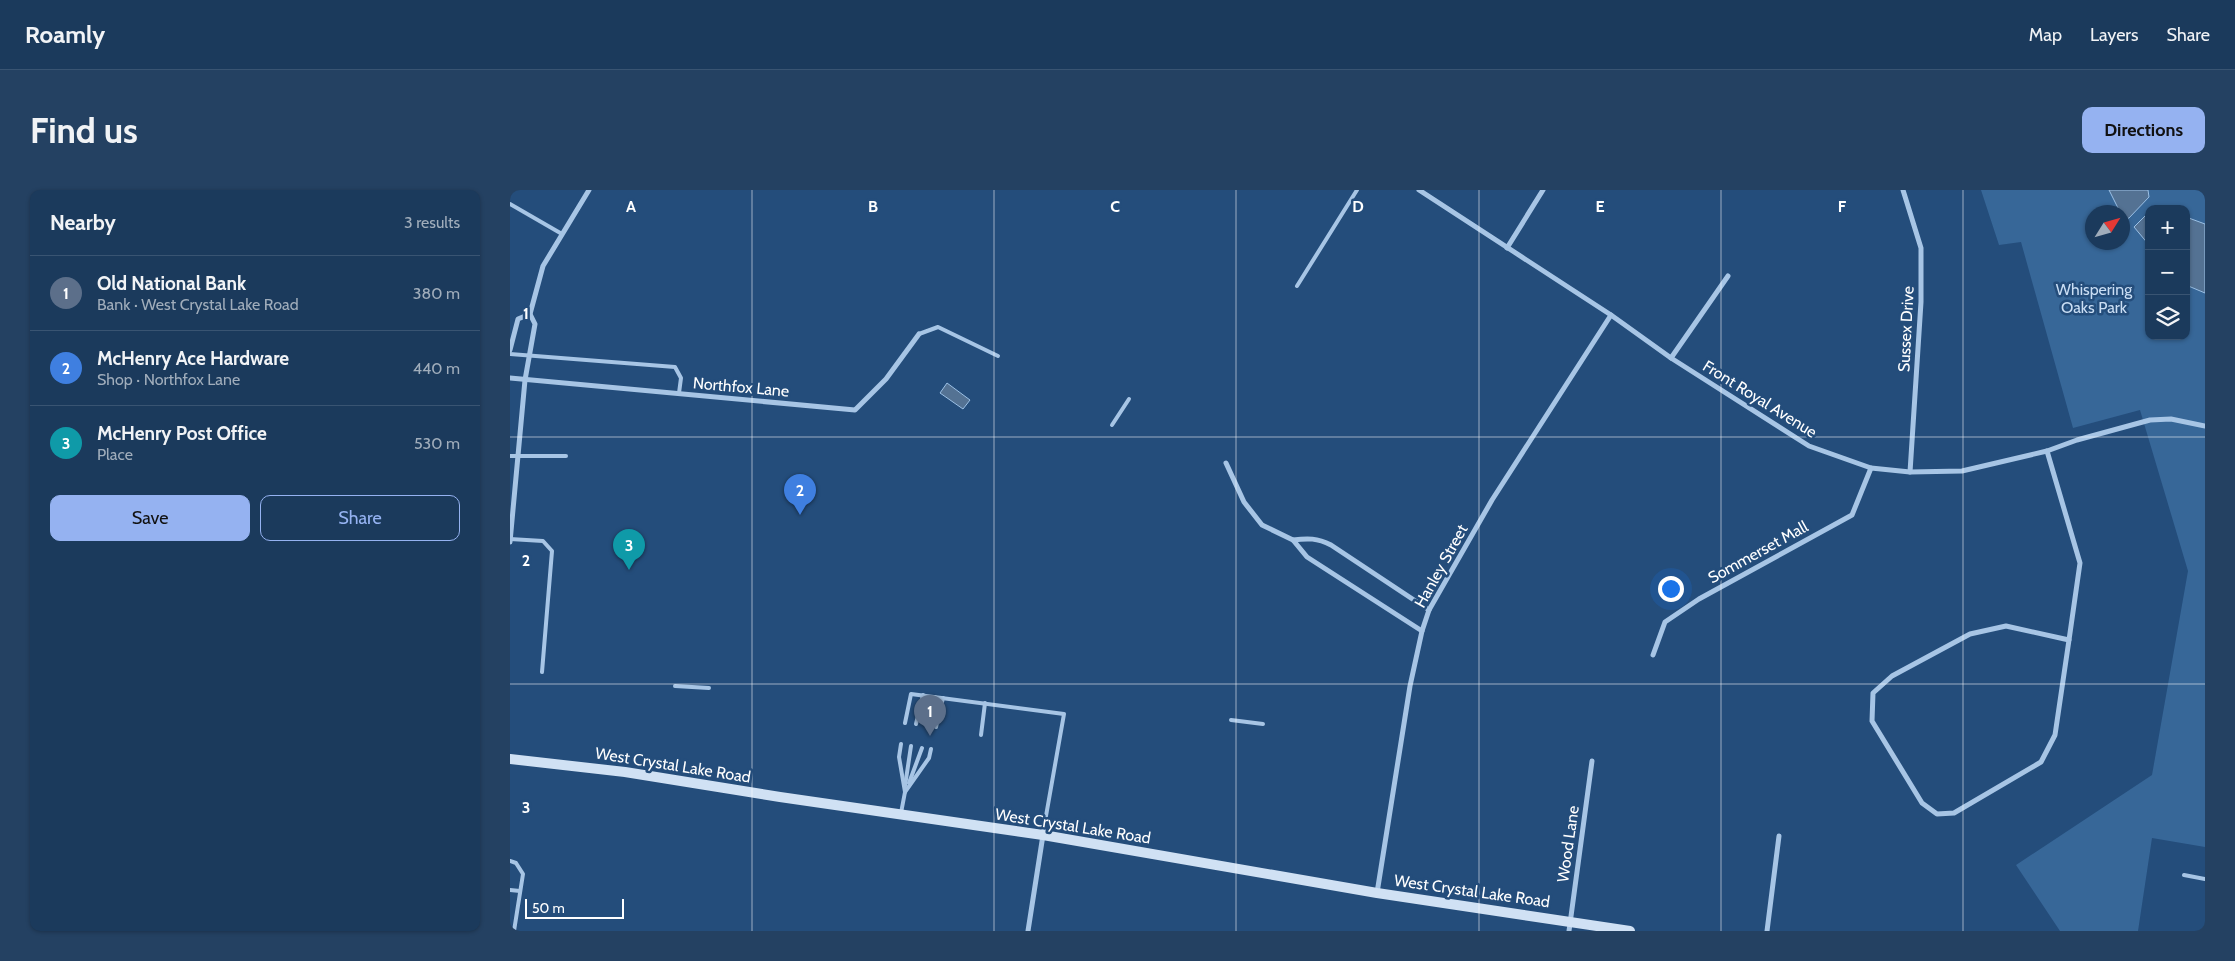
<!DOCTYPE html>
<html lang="en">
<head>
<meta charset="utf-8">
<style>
	:root { --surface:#1b3a5c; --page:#244162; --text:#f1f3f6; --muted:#a0adbb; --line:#395472; --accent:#95b2f1 }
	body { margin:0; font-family:Cabin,sans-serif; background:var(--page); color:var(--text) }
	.controls { position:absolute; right:15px; top:15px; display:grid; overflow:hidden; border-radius:10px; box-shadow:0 1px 4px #0004 }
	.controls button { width:45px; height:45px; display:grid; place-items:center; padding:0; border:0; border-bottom:1px solid var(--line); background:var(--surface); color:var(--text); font:25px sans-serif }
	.compass { position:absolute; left:1575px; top:15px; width:45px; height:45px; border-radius:50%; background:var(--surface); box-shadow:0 1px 4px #0004; rotate:53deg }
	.scale { position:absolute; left:15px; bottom:12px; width:99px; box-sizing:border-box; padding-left:5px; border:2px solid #fff; border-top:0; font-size:14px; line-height:18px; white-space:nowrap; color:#fff; -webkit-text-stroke:4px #244d7b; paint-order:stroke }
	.you { position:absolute; left:1160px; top:398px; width:18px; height:18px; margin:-12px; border:4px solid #fff; border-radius:50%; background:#1a73e8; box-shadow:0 0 0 8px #1a73e833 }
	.badge { display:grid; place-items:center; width:32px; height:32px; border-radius:50%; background:var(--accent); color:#fff; font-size:16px; font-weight:700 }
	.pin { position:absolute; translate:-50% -41px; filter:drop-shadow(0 1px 2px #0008) }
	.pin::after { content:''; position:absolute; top:26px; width:18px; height:15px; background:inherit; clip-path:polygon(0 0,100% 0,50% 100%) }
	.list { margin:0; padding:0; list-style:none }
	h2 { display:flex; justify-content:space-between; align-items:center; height:65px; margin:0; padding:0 20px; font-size:21px }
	h2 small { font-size:16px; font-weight:400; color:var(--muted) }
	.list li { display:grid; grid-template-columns:32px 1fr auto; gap:15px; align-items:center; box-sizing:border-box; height:75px; padding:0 20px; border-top:1px solid var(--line) }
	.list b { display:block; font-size:19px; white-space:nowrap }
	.list p { margin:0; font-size:16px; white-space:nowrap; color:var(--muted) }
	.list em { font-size:16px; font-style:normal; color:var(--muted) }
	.actions { display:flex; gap:10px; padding:15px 20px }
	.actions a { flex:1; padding:11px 0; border:1px solid var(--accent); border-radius:10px; text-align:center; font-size:18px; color:var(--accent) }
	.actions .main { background:var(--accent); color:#111 }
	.icon { flex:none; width:28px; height:28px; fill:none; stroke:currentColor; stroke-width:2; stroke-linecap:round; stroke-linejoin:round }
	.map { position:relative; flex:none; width:1695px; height:741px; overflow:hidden; border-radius:10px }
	header { display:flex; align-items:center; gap:30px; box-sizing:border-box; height:70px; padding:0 25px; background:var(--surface); border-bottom:1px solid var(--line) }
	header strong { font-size:24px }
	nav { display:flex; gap:28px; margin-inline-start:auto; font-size:18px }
	.intro { display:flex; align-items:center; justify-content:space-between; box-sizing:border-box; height:120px; padding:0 30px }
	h1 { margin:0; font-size:35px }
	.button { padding:12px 22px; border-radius:10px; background:var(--accent); color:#111; font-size:18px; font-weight:700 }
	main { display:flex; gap:30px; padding:0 30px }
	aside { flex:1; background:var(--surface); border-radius:10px; box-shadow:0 1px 4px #0004 }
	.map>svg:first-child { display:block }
	.green { fill:#376798; fill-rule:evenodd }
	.water { fill:#547293; stroke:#9bc0e5 }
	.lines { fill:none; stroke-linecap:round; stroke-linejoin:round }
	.lane { stroke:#a7c5e5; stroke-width:4 }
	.street { stroke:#a7c5e5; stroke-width:5 }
	.secondary { stroke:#d0e1f4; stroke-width:10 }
	.grid { fill:none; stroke:#fff; stroke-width:1; stroke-opacity:0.55 }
	.labels { text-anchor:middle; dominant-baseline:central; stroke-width:5; stroke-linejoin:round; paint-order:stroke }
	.park-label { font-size:16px; fill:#cadef4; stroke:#244d7b }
	.street-label { font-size:16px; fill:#fff; stroke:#244d7b }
	.grid-label { font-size:16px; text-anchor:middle; font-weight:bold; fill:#fff; stroke:#244d7b; stroke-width:5; stroke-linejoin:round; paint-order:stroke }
</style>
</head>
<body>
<header>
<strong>Roamly</strong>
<nav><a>Map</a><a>Layers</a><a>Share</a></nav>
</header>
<div class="intro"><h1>Find us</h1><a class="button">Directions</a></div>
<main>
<aside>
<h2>Nearby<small>3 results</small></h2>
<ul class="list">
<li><span class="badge" style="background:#5c6f8a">1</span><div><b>Old National Bank</b><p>Bank · West Crystal Lake Road</p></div><em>380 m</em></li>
<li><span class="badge" style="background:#3f7fe0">2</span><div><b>McHenry Ace Hardware</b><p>Shop · Northfox Lane</p></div><em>440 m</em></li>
<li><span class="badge" style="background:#0f9aa8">3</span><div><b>McHenry Post Office</b><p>Place</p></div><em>530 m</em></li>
</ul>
<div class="actions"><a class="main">Save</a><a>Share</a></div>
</aside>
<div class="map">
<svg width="1695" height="741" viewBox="0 0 1695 741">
	<rect width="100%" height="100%" fill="#244d7b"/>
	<path class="green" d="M1471 0H1695V657L1642 648 1628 741H1550L1506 675 1642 585 1678 381 1630 220 1563 238 1511 52 1489 55ZM1639 19H1676V146H1639ZM1582 22H1612V52H1582Z"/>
	<g class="water">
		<path d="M1599 0H1638L1639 7 1619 28 1613 30 1612 22H1610Z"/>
		<path d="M1639 22V55L1624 37Z"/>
		<path d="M1676 27 1695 34V103L1676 95Z"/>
		<path d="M437 193 460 210 453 219 430 203Z"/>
	</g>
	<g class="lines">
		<g class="lane">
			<path d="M0 14 52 44"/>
			<path d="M787 96 847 0"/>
			<path d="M409 144 428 137 488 166"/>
			<path d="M0 164 165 177 171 188 169 203"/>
			<path d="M602 235 619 209"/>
			<path d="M0 266H56"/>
			<path d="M0 349 33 351 42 361 32 482"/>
			<path d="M165 496 199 498"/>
			<path d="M721 530 753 534"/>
			<path d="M395 533 401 504 554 524 533 643"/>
			<path d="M406 534 413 505"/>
			<path d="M418 535 425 507"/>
			<path d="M426 537 433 508"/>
			<path d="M471 545 475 513"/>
			<path d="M399 593 412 558"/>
			<path d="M395 596 401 556"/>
			<path d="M395 602 419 568 421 559"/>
			<path d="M391 623 395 602 389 567 391 554"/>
			<path d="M0 671 6 673 13 684 4 741"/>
			<path d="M1674 685 1695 689"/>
			<path d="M0 700 10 701"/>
		</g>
		<g class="street">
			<path d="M909 0 1101 125 1161 168 1299 256 1361 278 1400 282 1452 281 1537 261 1567 250 1640 230 1661 229 1695 236"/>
			<path d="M1393 0 1411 58V112L1400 282"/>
			<path d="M997 58 1033 0"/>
			<path d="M0 160 8 129 20 124"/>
			<path d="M1161 168 1218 86"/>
			<path d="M0 188 345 220 376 189 409 144"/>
			<path d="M1537 261 1570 373 1559 450"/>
			<path d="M716 273 734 312 752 335 783 350 797 367 912 441"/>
			<path d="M783 350C798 348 807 348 821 355L919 420"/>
			<path d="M0 352 15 190 25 134 20 124 33 76 79 0"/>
			<path d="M1496 436 1559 450 1545 545 1531 572 1444 623 1427 624 1412 613 1362 531 1363 503 1382 486 1460 444Z"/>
			<path d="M1143 465 1155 432 1189 409 1342 325 1361 278"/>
			<path d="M867 703 900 496 912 441 919 420 982 310 1101 125"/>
			<path d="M518 741 533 645"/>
			<path d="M1059 741 1082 571"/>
			<path d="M1257 741 1269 646"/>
		</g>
		<path class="secondary" d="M0 569 115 582 270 607 533 645 867 703 1120 741"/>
	</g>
	<path class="grid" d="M242 0V741M484 0V741M726 0V741M969 0V741M1211 0V741M1453 0V741M0 247H1695M0 494H1695"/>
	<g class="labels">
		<g class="park-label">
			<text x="1584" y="99">Whispering<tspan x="1584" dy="18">Oaks Park</tspan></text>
		</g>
		<g class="street-label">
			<text transform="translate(1396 139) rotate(-87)">Sussex Drive</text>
			<text transform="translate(231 197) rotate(5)">Northfox Lane</text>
			<text transform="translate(1250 209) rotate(32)">Front Royal Avenue</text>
			<text transform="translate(1248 362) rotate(-29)">Sommerset Mall</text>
			<text transform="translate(931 376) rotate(-61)">Hanley Street</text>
			<text transform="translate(163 575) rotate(9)">West Crystal Lake Road</text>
			<text transform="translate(563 636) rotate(9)">West Crystal Lake Road</text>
			<text transform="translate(1058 654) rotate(-82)">Wood Lane</text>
			<text transform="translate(962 701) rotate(8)">West Crystal Lake Road</text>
		</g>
	</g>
	<g class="grid-label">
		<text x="121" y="22">A</text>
		<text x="363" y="22">B</text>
		<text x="605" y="22">C</text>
		<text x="848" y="22">D</text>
		<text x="1090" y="22">E</text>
		<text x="1332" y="22">F</text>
		<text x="16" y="129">1</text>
		<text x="16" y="376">2</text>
		<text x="16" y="623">3</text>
	</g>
</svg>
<div class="controls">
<button>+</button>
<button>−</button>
<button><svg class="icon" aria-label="layers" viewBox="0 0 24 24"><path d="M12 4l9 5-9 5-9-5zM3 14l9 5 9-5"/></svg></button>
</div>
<svg class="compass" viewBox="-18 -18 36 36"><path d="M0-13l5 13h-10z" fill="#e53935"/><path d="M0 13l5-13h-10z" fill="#a0adbb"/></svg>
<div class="scale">50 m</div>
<div class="you"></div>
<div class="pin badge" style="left:420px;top:546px;background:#5c6f8a">1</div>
<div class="pin badge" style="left:290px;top:325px;background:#3f7fe0">2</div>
<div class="pin badge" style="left:119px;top:380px;background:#0f9aa8">3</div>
</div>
</main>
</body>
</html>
